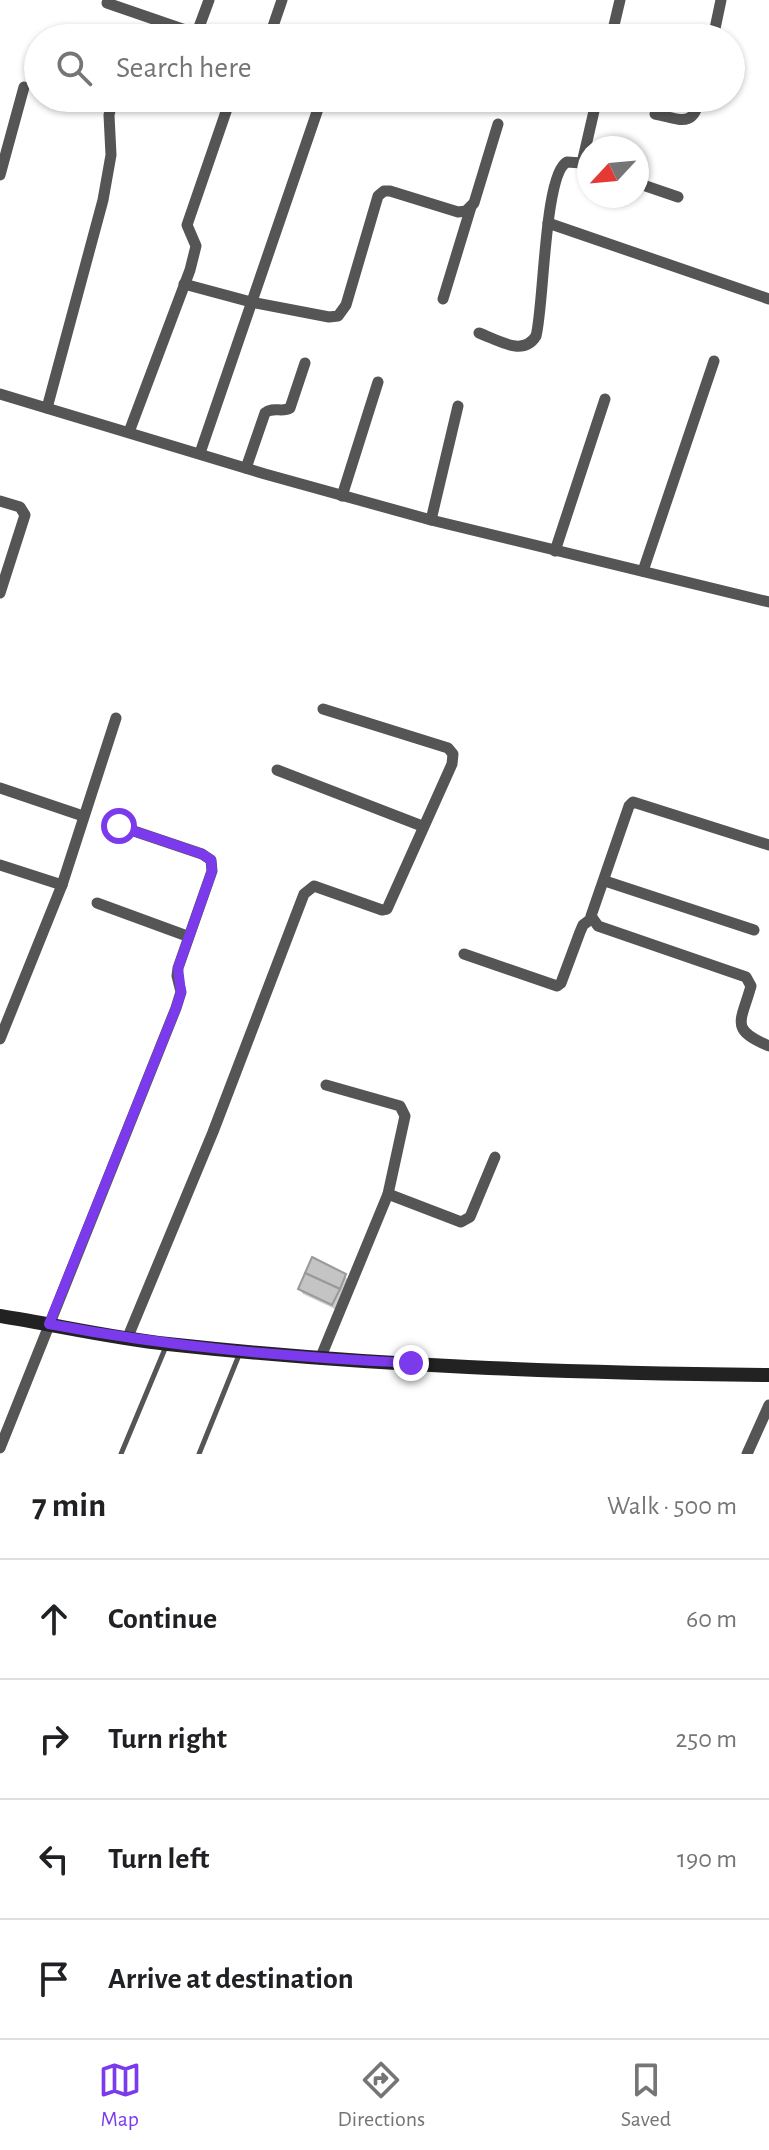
<!DOCTYPE html>
<html lang="en">
<head>
<meta charset="utf-8">
<style>
	:root { --surface:#fff; --page:#f2f2f2; --text:#202124; --muted:#757577; --line:#e0e0e0; --accent:#7c3aed }
	body { margin:0; font-family:"Alegreya Sans",sans-serif; background:var(--page); color:var(--text) }
	.compass { position:absolute; left:577px; top:136px; width:72px; height:72px; border-radius:50%; background:var(--surface); box-shadow:0 2px 6px #0004; rotate:244deg }
	.stop { position:absolute; width:24px; height:24px; margin:-18px; border:6px solid #7c3aed; border-radius:50%; background:#fff }
	.stop.end { background:#7c3aed; border-color:#fff; box-shadow:0 2px 8px #0008 }
	.list { margin:0; padding:0; list-style:none }
	h2 { display:flex; justify-content:space-between; align-items:center; height:104px; margin:0; padding:0 32px; font-size:34px }
	h2 small { font-size:26px; font-weight:400; color:var(--muted) }
	.list li { display:grid; grid-template-columns:52px 1fr auto; gap:24px; align-items:center; box-sizing:border-box; height:120px; padding:0 32px; border-top:2px solid var(--line) }
	.list b { display:block; font-size:30px; white-space:nowrap }
	.list em { font-size:26px; font-style:normal; color:var(--muted) }
	.icon { flex:none; width:44px; height:44px; fill:none; stroke:currentColor; stroke-width:2; stroke-linecap:round; stroke-linejoin:round }
	.map { position:relative; flex:none; width:769px; height:1454px; overflow:hidden }
	.search { position:absolute; background:var(--surface); box-shadow:0 2px 6px #0004; left:24px; right:24px; top:24px; height:88px; display:flex; align-items:center; gap:20px; box-sizing:border-box; padding:0 28px; border-radius:44px; color:var(--muted); font-size:30px }
	.sheet { height:584px; background:var(--surface) }
	nav { display:flex; justify-content:space-around; align-items:center; box-sizing:border-box; height:112px; border-top:2px solid var(--line); background:var(--surface); font-size:22px; color:var(--muted) }
	nav a { display:grid; justify-items:center; gap:4px }
	nav .on { color:var(--accent) }
	.map>svg:first-child { display:block }
	.shadow { fill:#0003 }
	.building { fill:#c4c4c4; stroke:#999; stroke-width:2 }
	.lines { fill:none; stroke-linecap:round; stroke-linejoin:round }
	.service { stroke:#555; stroke-width:5 }
	.minor { stroke:#555; stroke-width:11 }
	.secondary { stroke:#222; stroke-width:14 }
	.route { stroke:#7c3aed; stroke-width:10 }
</style>
</head>
<body>
<div class="map">
<svg width="769" height="1454" viewBox="0 0 769 1454">
	<rect width="100%" height="100%" fill="#fff"/>
	<path class="shadow" d="M345 1275 348 1281 335 1309 303 1294 300 1289Z"/>
	<g class="building">
		<path d="M312 1257 346 1274 340 1289 305 1273Z"/>
		<path d="M305 1273 340 1289 332 1305 298 1289Z"/>
	</g>
	<g class="lines">
		<g class="service">
			<path d="M121 1454 167 1344"/>
			<path d="M199 1454 239 1355"/>
		</g>
		<g class="minor">
			<path d="M107 3 197 34"/>
			<path d="M195 38 209 0"/>
			<path d="M269 38 282 0"/>
			<path d="M611 38 620 0"/>
			<path d="M713 38 721 0"/>
			<path d="M655 114C680 119 693 129 700 98"/>
			<path d="M0 175 24 87"/>
			<path d="M637 183 678 197"/>
			<path d="M548 223 769 299"/>
			<path d="M184 284 251 302 329 317 338 316 346 305 378 196 384 191H390L458 212 466 211 474 203 498 124"/>
			<path d="M443 299 471 207"/>
			<path d="M479 333C498 340 523 357 536 336 544 307 544 173 567 162L582 163 597 98"/>
			<path d="M0 394 265 474 431 520 769 602"/>
			<path d="M47 408 103 200 111 155 109 115 113 98"/>
			<path d="M129 432 190 270 196 246 187 225 229 103"/>
			<path d="M200 453 319 106"/>
			<path d="M246 468 265 413C273 406 282 413 290 408L305 363"/>
			<path d="M342 496 378 382"/>
			<path d="M0 501 20 507 25 515 0 593"/>
			<path d="M431 520 458 406"/>
			<path d="M555 551 605 399"/>
			<path d="M643 571 714 361"/>
			<path d="M277 770 422 826"/>
			<path d="M0 788 83 816"/>
			<path d="M769 845 633 802 629 806 591 916 598 926 746 977 751 986C741 1022 729 1029 769 1046"/>
			<path d="M0 865 62 885"/>
			<path d="M605 881 754 930"/>
			<path d="M97 903 187 936"/>
			<path d="M464 954 557 986 561 983 580 932 583 925 591 919"/>
			<path d="M0 1039 62 885 116 718"/>
			<path d="M388 1194 461 1222 470 1217 495 1157"/>
			<path d="M127 1339 213 1132 304 894 314 886 382 910 387 909 452 764 453 754 448 748 323 709"/>
			<path d="M320 1359 388 1194 405 1116 400 1106 326 1085"/>
			<path d="M0 1448 176 1008 181 992 177 976 178 968 212 871 211 860 202 854 119 826"/>
			<path d="M747 1454 769 1405"/>
		</g>
		<path class="secondary" d="M0 1316C56 1325 112 1338 168 1344 367 1366 569 1373 769 1375"/>
	</g>
	<g class="lines">
		<path class="route" d="M119 826 202 854 211 860 212 871 178 968 181 992 176 1008 49 1324C169 1347 289 1357 411 1363"/>
	</g>
</svg>
<svg class="compass" viewBox="-18 -18 36 36"><path d="M0-13l5 13h-10z" fill="#e53935"/><path d="M0 13l5-13h-10z" fill="#757577"/></svg>
<div class="stop" style="left:119px;top:826px"></div>
<div class="stop end" style="left:411px;top:1363px"></div>
<div class="search"><svg class="icon" aria-label="search" viewBox="0 0 24 24"><circle cx="10" cy="10" r="6"/><path d="M15 15l6 6"/></svg>Search here</div>
</div>
<section class="sheet">
<h2>7 min<small>Walk · 500 m</small></h2>
<ul class="list">
<li><svg class="icon" aria-label="ahead" viewBox="0 0 24 24"><path d="M12 20V5M6 11l6-6 6 6"/></svg><div><b>Continue</b></div><em>60 m</em></li>
<li><svg class="icon" aria-label="right" viewBox="0 0 24 24"><path d="M7 20v-9h11M14 6l5 5-5 5"/></svg><div><b>Turn right</b></div><em>250 m</em></li>
<li><svg class="icon" aria-label="left" viewBox="0 0 24 24"><path d="M17 20v-9H6M10 6l-5 5 5 5"/></svg><div><b>Turn left</b></div><em>190 m</em></li>
<li><svg class="icon" aria-label="arrive" viewBox="0 0 24 24"><path d="M6 21V4h12l-3 4 3 4H6"/></svg><div><b>Arrive at destination</b></div></li>
</ul>
</section>
<nav>
<a class="on"><svg class="icon" aria-label="map" viewBox="0 0 24 24"><path d="M3 6l6-2 6 2 6-2v14l-6 2-6-2-6 2zM9 4v14M15 6v14"/></svg>Map</a>
<a><svg class="icon" aria-label="directions" viewBox="0 0 24 24"><path d="M12 3l9 9-9 9-9-9zM9 14v-3h6M13 9l2 2-2 2"/></svg>Directions</a>
<a><svg class="icon" aria-label="saved" viewBox="0 0 24 24"><path d="M7 4h10v16l-5-4-5 4z"/></svg>Saved</a>
</nav>
</body>
</html>
